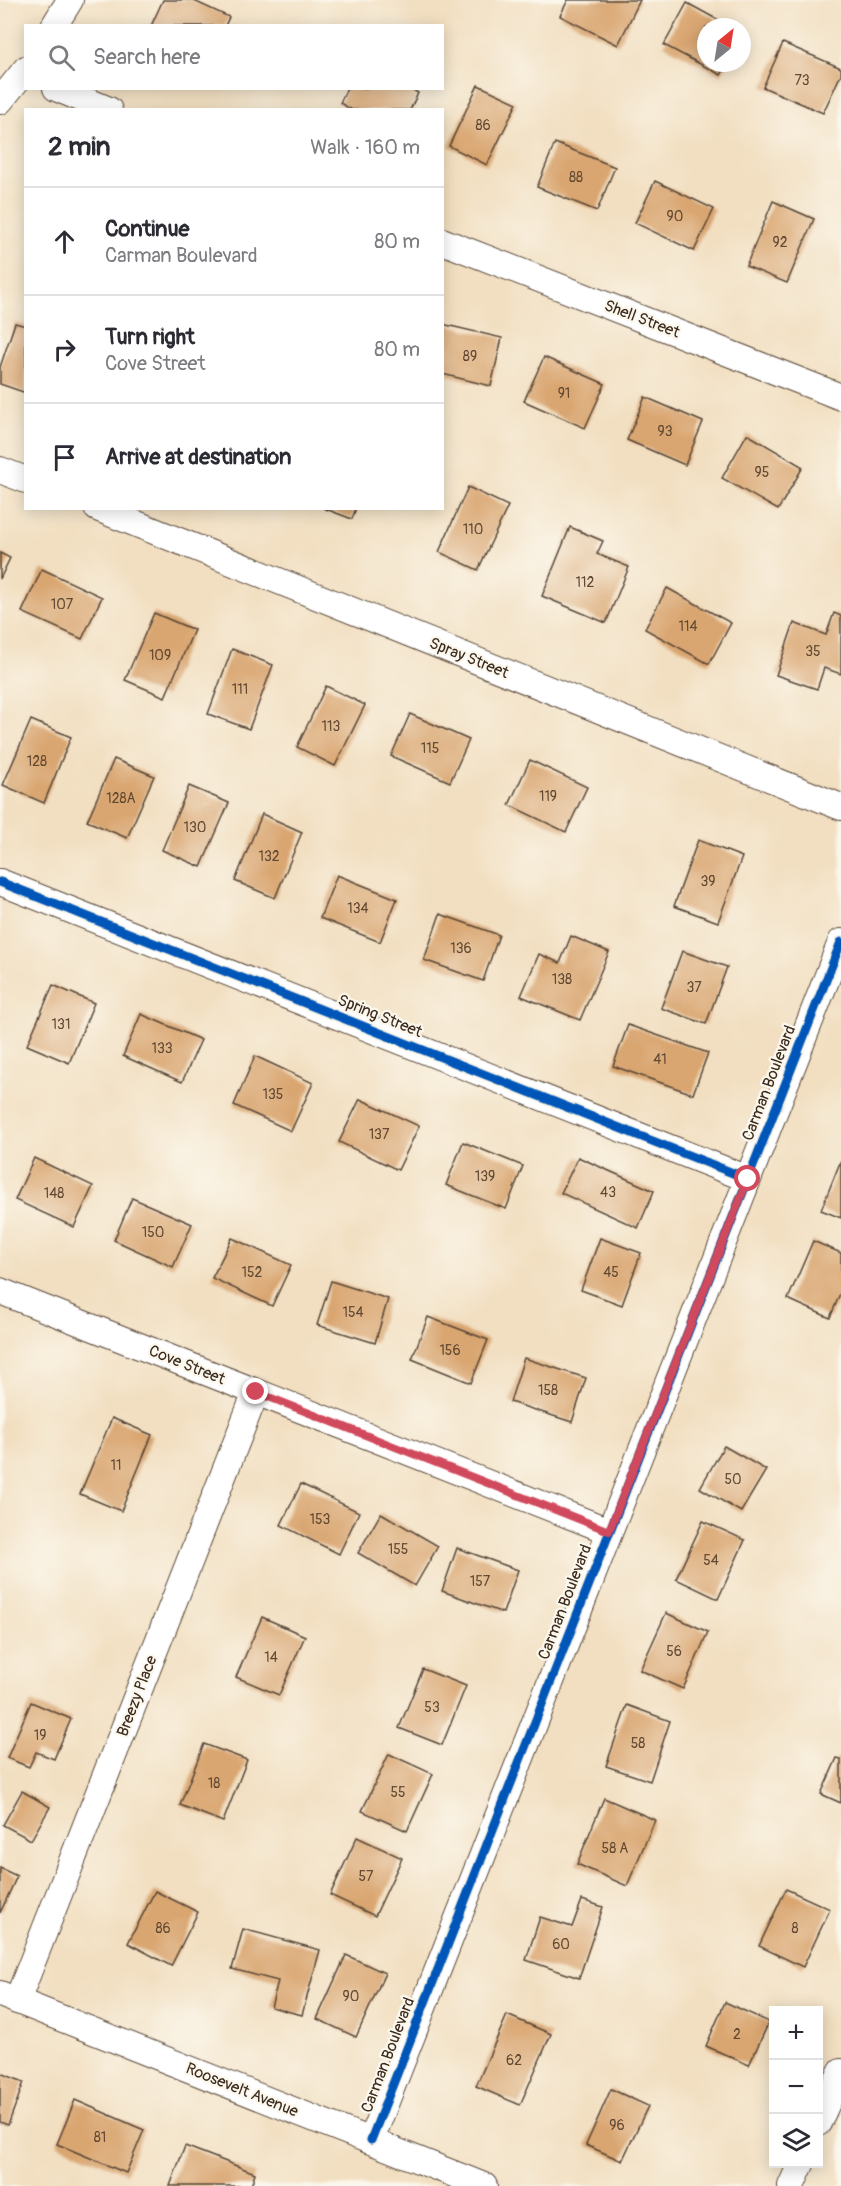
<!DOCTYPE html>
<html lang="en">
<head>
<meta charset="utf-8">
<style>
	:root { --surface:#fff; --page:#f2f2f3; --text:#2b2b33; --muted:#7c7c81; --line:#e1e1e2 }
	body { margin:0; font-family:Pangolin,sans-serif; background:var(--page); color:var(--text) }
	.controls { position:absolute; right:18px; bottom:18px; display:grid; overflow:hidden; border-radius:0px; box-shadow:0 3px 15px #0003 }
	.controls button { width:54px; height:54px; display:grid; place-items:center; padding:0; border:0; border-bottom:2px solid var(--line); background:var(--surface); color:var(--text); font:30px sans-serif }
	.compass { position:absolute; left:697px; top:18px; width:54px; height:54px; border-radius:50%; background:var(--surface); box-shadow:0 3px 15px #0003; rotate:30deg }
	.stop { position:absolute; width:18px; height:18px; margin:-14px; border:4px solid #d1495b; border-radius:50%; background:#fff }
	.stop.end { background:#d1495b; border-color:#fff; box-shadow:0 2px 6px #0008 }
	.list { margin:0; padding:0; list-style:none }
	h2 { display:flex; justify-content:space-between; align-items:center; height:78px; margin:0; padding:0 24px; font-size:26px }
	h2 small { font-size:20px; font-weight:400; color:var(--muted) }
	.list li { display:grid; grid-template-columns:39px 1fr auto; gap:18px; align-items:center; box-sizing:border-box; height:108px; padding:0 24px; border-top:2px solid var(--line) }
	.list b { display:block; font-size:22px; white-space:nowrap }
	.list p { margin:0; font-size:20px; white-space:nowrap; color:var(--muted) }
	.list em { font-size:20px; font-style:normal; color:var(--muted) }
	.icon { flex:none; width:33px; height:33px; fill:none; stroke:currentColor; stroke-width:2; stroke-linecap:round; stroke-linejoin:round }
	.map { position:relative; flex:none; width:841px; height:2186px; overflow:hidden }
	.search { position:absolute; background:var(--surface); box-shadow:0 3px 15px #0003; left:24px; top:24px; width:420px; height:66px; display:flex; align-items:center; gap:15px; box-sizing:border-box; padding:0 21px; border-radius:0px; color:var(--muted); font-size:22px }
	.panel { position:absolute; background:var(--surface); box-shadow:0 3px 15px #0003; left:24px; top:108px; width:420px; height:402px; border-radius:0px }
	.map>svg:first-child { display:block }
	.building { fill:#d9a56f }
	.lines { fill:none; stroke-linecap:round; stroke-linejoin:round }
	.street-casing { stroke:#564536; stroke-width:28 }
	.street { stroke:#fff; stroke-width:26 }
	.cycleway-casing { stroke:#fbf7ec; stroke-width:13 }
	.cycleway { stroke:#0057b8; stroke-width:9 }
	.route { stroke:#d1495b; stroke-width:8 }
	.labels { text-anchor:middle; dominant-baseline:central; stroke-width:4.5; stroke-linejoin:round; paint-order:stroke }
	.number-label { font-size:14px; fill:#624932 }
	.street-label { font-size:16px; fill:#3b2a1e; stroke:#fbf7ec }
</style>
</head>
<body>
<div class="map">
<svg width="841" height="2186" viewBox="0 0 841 2186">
	<rect width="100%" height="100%" fill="#fbf7ec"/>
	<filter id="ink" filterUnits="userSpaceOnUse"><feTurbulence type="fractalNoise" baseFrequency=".0167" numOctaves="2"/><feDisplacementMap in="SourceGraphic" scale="12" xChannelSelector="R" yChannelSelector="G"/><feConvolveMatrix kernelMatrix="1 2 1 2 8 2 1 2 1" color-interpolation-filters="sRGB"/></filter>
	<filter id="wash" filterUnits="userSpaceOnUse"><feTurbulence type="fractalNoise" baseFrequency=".008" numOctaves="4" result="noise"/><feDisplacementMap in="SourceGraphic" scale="24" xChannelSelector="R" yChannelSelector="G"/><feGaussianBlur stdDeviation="1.35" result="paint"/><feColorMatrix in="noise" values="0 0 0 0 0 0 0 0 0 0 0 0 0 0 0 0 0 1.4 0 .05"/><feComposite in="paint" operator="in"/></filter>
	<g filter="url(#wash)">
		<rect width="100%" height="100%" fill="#f2dfc1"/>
		<g id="blocks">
			<g class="building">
				<path d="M163 0H192L229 17 225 26H151Z"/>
				<path d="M568 0H640L618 45 560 16Z"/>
				<path d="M687 3 731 27H706V63H728L721 75 664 45Z"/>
				<path d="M783 43 841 68V74L823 113 763 87Z"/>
				<path d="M478 85 517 103 487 165 449 146Z"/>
				<path d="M347 88H410L418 93 410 110H352L340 103Z"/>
				<path d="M555 143 615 167 597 211 537 187Z"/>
				<path d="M655 181 714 209 694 251 635 223Z"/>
				<path d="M773 201 814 219 787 283 746 266Z"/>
				<path d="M15 323 26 326V393L0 384V367Z"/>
				<path d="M442 324 502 338 491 386 442 374Z"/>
				<path d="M544 357 605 384 585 428 524 401Z"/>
				<path d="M645 397 703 422 685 465 627 440Z"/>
				<path d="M747 434 803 467 778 510 722 478Z"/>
				<path d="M468 487 508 506 478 570 439 552Z"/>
				<path d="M323 508H356L352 519Z"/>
				<path d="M570 527 603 541 597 554 629 567 606 623 542 596Z"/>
				<path d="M0 553 10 558 0 579Z"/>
				<path d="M42 569 102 597 82 639 22 612Z"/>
				<path d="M667 588 731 623 709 664 645 629Z"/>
				<path d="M154 613 194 630 165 697 125 680Z"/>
				<path d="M834 613 841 616V674L824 668 817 689 776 675 794 623 826 635Z"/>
				<path d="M232 649 273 665 249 729 208 714Z"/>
				<path d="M326 686 365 705 335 766 297 747Z"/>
				<path d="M410 714 469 740 450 782 391 756Z"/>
				<path d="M31 720 71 737 44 803 3 785Z"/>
				<path d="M114 759 154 776 127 838 87 821Z"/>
				<path d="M530 760 587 787 566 832 509 805Z"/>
				<path d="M189 786 229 803 201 867 162 850Z"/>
				<path d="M262 814 302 832 275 898 235 881Z"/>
				<path d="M698 840 742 857 718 922 674 906Z"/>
				<path d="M337 875 397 899 380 942 320 918Z"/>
				<path d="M440 914 499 935 483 981 424 960Z"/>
				<path d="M571 936 609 952 580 1020 521 996 539 954 560 963Z"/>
				<path d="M682 951 727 967 706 1024 661 1008Z"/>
				<path d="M53 985 94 1003 69 1063 27 1045Z"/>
				<path d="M141 1014 201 1040 182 1082 123 1056Z"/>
				<path d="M628 1025 708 1053 693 1094 613 1066Z"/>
				<path d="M255 1056 313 1083 291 1131 234 1105Z"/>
				<path d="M360 1099 419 1126 398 1170 339 1142Z"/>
				<path d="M463 1142 523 1166 506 1209 446 1185Z"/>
				<path d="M578 1157 654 1191 638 1228 561 1193Z"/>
				<path d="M34 1158 93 1186 74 1227 15 1200Z"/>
				<path d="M841 1160V1218L821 1210Z"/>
				<path d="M132 1198 192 1224 173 1267 114 1240Z"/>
				<path d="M232 1238 291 1265 272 1306 212 1278Z"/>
				<path d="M600 1238 641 1253 622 1305 581 1290Z"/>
				<path d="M813 1241 841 1253V1291L830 1318 788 1299Z"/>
				<path d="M331 1281 388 1299 375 1343 317 1325Z"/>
				<path d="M428 1317 488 1340 471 1383 412 1359Z"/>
				<path d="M524 1358 586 1378 572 1422 510 1402Z"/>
				<path d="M112 1418 152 1435 121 1511 80 1494Z"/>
				<path d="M724 1446 766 1470 741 1512 700 1488Z"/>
				<path d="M301 1484 359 1512 339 1554 281 1525Z"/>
				<path d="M381 1513 438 1546 415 1586 358 1553Z"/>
				<path d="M703 1521 745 1540 718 1599 676 1579Z"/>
				<path d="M457 1548 518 1570 503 1613 442 1591Z"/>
				<path d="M666 1613 708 1632 683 1689 640 1670Z"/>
				<path d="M262 1617 305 1636 279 1695 236 1677Z"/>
				<path d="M423 1669 466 1686 442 1745 399 1728Z"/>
				<path d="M31 1702 71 1719 54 1759 36 1752 29 1767 7 1758Z"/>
				<path d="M627 1705 670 1721 650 1781 606 1766Z"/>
				<path d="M204 1744 247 1760 223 1822 180 1805Z"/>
				<path d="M389 1754 433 1774 407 1831 362 1811Z"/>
				<path d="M837 1758 841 1759V1803L821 1794Z"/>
				<path d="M22 1791 50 1807 31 1840 3 1825Z"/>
				<path d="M604 1798 655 1820 627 1886 577 1864Z"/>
				<path d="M357 1837 402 1858 375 1916 330 1895Z"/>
				<path d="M0 1868 17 1876 0 1913Z"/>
				<path d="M786 1889 830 1909 803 1967 759 1946Z"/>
				<path d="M155 1891 198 1912 171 1966 128 1943Z"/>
				<path d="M582 1900 603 1907 579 1978 526 1960 540 1917 572 1927Z"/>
				<path d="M243 1929 320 1950 302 2015 271 2007 278 1981 232 1969Z"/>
				<path d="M346 1955 385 1973 356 2037 317 2019Z"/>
				<path d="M725 2002 769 2022 749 2065 706 2046Z"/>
				<path d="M507 2015 551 2034 520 2105 476 2086Z"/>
				<path d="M0 2073 24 2082 8 2125 0 2122Z"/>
				<path d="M611 2089 648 2106 622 2161 586 2145Z"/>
				<path d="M75 2100 144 2130 126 2173 57 2144Z"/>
				<path d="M185 2146 255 2173 251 2186H170Z"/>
			</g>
		</g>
	</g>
	<g filter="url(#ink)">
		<use href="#blocks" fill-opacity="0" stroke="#564536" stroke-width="1.5"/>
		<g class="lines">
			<defs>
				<g id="street">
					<path d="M54 26 70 0"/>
					<path d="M56 88 109 110"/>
					<path d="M0 101 26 69"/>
					<path d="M442 241 841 397"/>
					<path d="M0 470 26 480"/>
					<path d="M97 508 841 807"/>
					<path d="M0 882 748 1179"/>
					<path d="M0 1291 609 1531"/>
					<path d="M0 1994 484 2186"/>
					<path d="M17 2001 256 1392"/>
					<path d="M818 2123 841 2072"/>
					<path d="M371 2140 841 942"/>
					<path d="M791 2186 801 2164"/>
				</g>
			</defs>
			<use href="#street" class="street-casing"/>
			<use href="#street" class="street"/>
			<defs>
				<g id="cycleway">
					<path d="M0 882 748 1179"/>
					<path d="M371 2140 841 942"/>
				</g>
			</defs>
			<use href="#cycleway" class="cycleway-casing"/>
			<use href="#cycleway" class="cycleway"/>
		</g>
	</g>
	<g class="lines" filter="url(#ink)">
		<path class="route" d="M256 1392 609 1531 748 1179"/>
	</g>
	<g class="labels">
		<g class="number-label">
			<text x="802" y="80">73</text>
			<text x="483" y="125">86</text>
			<text x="576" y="177">88</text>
			<text x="675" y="216">90</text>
			<text x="780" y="242">92</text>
			<text x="470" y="356">89</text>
			<text x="564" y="393">91</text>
			<text x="665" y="431">93</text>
			<text x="762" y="472">95</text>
			<text x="473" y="529">110</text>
			<text x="585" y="582">112</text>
			<text x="62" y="604">107</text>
			<text x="688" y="626">114</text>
			<text x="813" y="651">35</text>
			<text x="160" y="655">109</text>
			<text x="240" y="689">111</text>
			<text x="331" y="726">113</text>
			<text x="430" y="748">115</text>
			<text x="37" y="761">128</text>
			<text x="548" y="796">119</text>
			<text x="121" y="798">128A</text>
			<text x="195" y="827">130</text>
			<text x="269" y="856">132</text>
			<text x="708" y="881">39</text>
			<text x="358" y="908">134</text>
			<text x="461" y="948">136</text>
			<text x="562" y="979">138</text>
			<text x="694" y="987">37</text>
			<text x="61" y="1024">131</text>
			<text x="162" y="1048">133</text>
			<text x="660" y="1059">41</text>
			<text x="273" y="1094">135</text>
			<text x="379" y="1134">137</text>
			<text x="485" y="1176">139</text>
			<text x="608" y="1192">43</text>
			<text x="54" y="1193">148</text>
			<text x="153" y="1232">150</text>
			<text x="252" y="1272">152</text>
			<text x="611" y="1272">45</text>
			<text x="353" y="1312">154</text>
			<text x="450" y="1350">156</text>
			<text x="548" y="1390">158</text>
			<text x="116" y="1465">11</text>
			<text x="733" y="1479">50</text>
			<text x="320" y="1519">153</text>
			<text x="398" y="1549">155</text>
			<text x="711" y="1560">54</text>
			<text x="480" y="1581">157</text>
			<text x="674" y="1651">56</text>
			<text x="271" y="1657">14</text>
			<text x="432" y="1707">53</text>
			<text x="40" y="1735">19</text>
			<text x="638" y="1743">58</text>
			<text x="214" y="1783">18</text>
			<text x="398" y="1792">55</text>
			<text x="615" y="1848">58 A</text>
			<text x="366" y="1876">57</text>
			<text x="163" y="1928">86</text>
			<text x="795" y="1928">8</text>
			<text x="561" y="1944">60</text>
			<text x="351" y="1996">90</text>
			<text x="737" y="2034">2</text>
			<text x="514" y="2060">62</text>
			<text x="617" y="2125">96</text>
			<text x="100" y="2137">81</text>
		</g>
		<g class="street-label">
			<text transform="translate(642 319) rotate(21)">Shell Street</text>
			<text transform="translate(469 658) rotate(22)">Spray Street</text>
			<text transform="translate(380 1016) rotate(22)">Spring Street</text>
			<text transform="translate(769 1083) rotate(-69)">Carman Boulevard</text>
			<text transform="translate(187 1365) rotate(22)">Cove Street</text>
			<text transform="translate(565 1602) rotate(-69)">Carman Boulevard</text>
			<text transform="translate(137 1696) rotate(-69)">Breezy Place</text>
			<text transform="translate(388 2055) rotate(-69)">Carman Boulevard</text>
			<text transform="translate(242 2090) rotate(22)">Roosevelt Avenue</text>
		</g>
	</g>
</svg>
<div class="controls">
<button>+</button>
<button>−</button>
<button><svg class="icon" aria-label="layers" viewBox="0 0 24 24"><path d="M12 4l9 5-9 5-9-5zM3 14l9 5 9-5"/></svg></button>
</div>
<svg class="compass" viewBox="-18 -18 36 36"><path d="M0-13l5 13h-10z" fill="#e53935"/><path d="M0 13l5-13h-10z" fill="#7c7c81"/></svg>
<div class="stop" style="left:748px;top:1179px"></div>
<div class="stop end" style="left:256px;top:1392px"></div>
<div class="search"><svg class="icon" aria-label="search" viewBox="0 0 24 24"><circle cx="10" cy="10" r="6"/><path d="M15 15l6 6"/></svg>Search here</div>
<section class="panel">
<h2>2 min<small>Walk · 160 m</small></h2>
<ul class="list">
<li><svg class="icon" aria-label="ahead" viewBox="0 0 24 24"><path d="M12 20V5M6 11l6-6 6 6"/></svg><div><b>Continue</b><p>Carman Boulevard</p></div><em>80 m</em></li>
<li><svg class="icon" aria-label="right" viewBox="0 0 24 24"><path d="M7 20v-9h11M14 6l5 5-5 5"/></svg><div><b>Turn right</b><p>Cove Street</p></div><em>80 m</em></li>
<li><svg class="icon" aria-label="arrive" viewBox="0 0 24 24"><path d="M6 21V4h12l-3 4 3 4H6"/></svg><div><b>Arrive at destination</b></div></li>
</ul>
</section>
</div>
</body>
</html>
